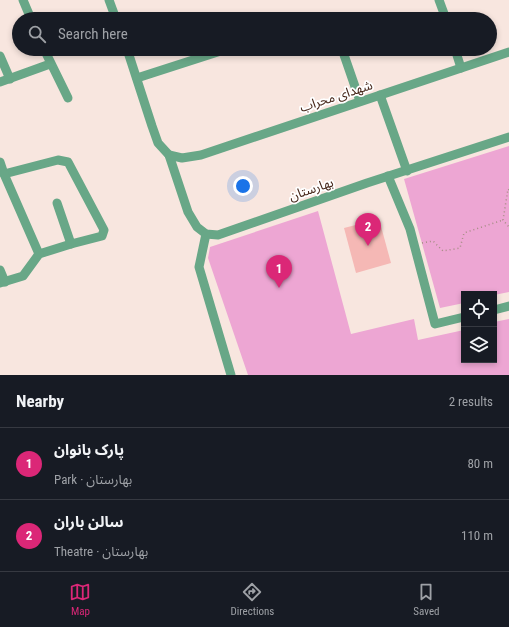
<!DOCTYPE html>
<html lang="en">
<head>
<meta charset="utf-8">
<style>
	:root { --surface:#171b24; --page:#20242c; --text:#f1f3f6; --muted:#9ea1a6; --line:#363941; --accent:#db2777 }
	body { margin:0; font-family:"Roboto Condensed","Noto Sans Arabic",sans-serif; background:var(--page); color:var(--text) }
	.controls { position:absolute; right:12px; bottom:12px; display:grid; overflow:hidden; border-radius:0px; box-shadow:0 2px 6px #0003 }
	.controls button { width:36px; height:36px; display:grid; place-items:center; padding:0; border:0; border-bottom:1px solid var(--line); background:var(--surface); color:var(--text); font:20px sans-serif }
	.you { position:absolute; left:243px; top:186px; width:14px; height:14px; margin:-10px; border:3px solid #fff; border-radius:50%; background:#1a73e8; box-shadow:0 0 0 6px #1a73e833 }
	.badge { display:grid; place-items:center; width:26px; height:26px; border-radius:50%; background:var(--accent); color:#fff; font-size:13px; font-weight:700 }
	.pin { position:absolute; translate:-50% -33px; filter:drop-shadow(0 1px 2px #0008) }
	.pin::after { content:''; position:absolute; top:21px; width:14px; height:12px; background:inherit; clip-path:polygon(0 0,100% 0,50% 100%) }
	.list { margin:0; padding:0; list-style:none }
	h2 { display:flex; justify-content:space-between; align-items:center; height:52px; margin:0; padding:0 16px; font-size:17px }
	h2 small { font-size:13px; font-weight:400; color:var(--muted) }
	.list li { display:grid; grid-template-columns:26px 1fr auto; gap:12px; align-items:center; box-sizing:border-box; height:72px; padding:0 16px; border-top:1px solid var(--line) }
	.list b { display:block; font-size:15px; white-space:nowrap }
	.list p { margin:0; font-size:13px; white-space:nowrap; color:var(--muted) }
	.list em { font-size:13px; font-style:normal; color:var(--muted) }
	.icon { flex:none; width:22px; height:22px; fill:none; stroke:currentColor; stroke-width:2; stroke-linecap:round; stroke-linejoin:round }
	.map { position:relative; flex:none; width:509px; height:375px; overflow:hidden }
	.search { position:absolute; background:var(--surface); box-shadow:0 2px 6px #0003; left:12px; right:12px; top:12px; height:44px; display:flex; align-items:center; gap:10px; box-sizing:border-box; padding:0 14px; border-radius:22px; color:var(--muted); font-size:15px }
	.sheet { height:196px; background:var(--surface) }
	nav { display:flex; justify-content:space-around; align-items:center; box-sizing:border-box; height:56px; border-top:1px solid var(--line); background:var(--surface); font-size:11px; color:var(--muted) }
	nav a { display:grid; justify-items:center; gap:2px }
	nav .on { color:var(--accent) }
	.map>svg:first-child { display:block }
	.green { fill:#eda6d3 }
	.building { fill:#f5b8b5 }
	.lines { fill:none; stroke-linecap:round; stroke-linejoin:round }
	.path { stroke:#a48c82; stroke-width:1.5; stroke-dasharray:1 3; stroke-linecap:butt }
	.minor { stroke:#68a787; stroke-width:9 }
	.labels { text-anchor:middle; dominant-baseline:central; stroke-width:3.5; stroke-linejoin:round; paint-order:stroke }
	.street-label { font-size:13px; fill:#452518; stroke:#fff }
</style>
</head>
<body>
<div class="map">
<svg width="509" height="375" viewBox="0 0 509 375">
	<rect width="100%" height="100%" fill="#f8e6df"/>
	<g class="green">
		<path d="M509 146V292L494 295V294H464V303L440 308 404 179Z"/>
		<path d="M318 211 351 334 414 319 418 340 464 330V360H494V322L509 319V375H248L208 258 210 247Z"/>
	</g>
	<path class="building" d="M379 219 391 263 356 273 344 228Z"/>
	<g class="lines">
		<g class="path">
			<path d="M509 190 508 189 503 220 509 227"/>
			<path d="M422 243 433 241 443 251 460 248 464 233 503 220"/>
		</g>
		<g class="minor">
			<path d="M23 0 31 19"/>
			<path d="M109 0 116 19"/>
			<path d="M439 0 446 19"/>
			<path d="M323 19H325"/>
			<path d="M44 49 68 98"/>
			<path d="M127 49 152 126 158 143 169 155 188 212 197 227 206 234 218 235 367 183 509 137"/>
			<path d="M342 49 360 101"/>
			<path d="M455 49 461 68"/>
			<path d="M0 56 10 79"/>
			<path d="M137 78 227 49"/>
			<path d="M0 82 50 64"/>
			<path d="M380 95 407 171"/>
			<path d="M169 155 182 158 201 155 509 52"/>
			<path d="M0 162 4 174 58 160 68 162 104 230 102 236 71 244 39 254 23 276 0 283"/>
			<path d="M4 174 39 254"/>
			<path d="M388 176 410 229 435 324 464 317"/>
			<path d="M57 203 71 244"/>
			<path d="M206 234 199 267 231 375"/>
			<path d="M0 270 5 282"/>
			<path d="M494 310 509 306"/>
		</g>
	</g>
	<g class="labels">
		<g class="street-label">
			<text transform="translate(336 96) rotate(-18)">شهدای محراب</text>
			<text transform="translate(311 189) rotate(-19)">بهارستان</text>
		</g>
	</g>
</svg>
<div class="controls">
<button><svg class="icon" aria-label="locate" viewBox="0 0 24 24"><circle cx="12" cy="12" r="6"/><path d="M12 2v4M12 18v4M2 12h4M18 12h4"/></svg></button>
<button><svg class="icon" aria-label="layers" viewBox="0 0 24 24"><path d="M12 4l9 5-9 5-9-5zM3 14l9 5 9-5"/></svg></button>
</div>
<div class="you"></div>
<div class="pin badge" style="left:279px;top:288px">1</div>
<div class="pin badge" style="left:368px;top:246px">2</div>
<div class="search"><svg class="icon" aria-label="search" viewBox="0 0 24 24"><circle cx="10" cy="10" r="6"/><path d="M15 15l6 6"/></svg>Search here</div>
</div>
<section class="sheet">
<h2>Nearby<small>2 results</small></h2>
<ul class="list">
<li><span class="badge">1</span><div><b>پارک بانوان</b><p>Park · بهارستان</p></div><em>80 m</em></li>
<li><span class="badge">2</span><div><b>سالن باران</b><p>Theatre · بهارستان</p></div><em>110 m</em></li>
</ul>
</section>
<nav>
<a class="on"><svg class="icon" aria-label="map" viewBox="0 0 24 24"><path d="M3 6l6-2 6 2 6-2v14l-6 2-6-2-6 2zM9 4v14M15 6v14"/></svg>Map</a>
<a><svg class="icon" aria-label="directions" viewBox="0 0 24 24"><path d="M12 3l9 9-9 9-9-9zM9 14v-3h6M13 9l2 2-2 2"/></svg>Directions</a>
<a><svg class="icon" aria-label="saved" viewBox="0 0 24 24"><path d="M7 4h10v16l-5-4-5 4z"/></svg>Saved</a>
</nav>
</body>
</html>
